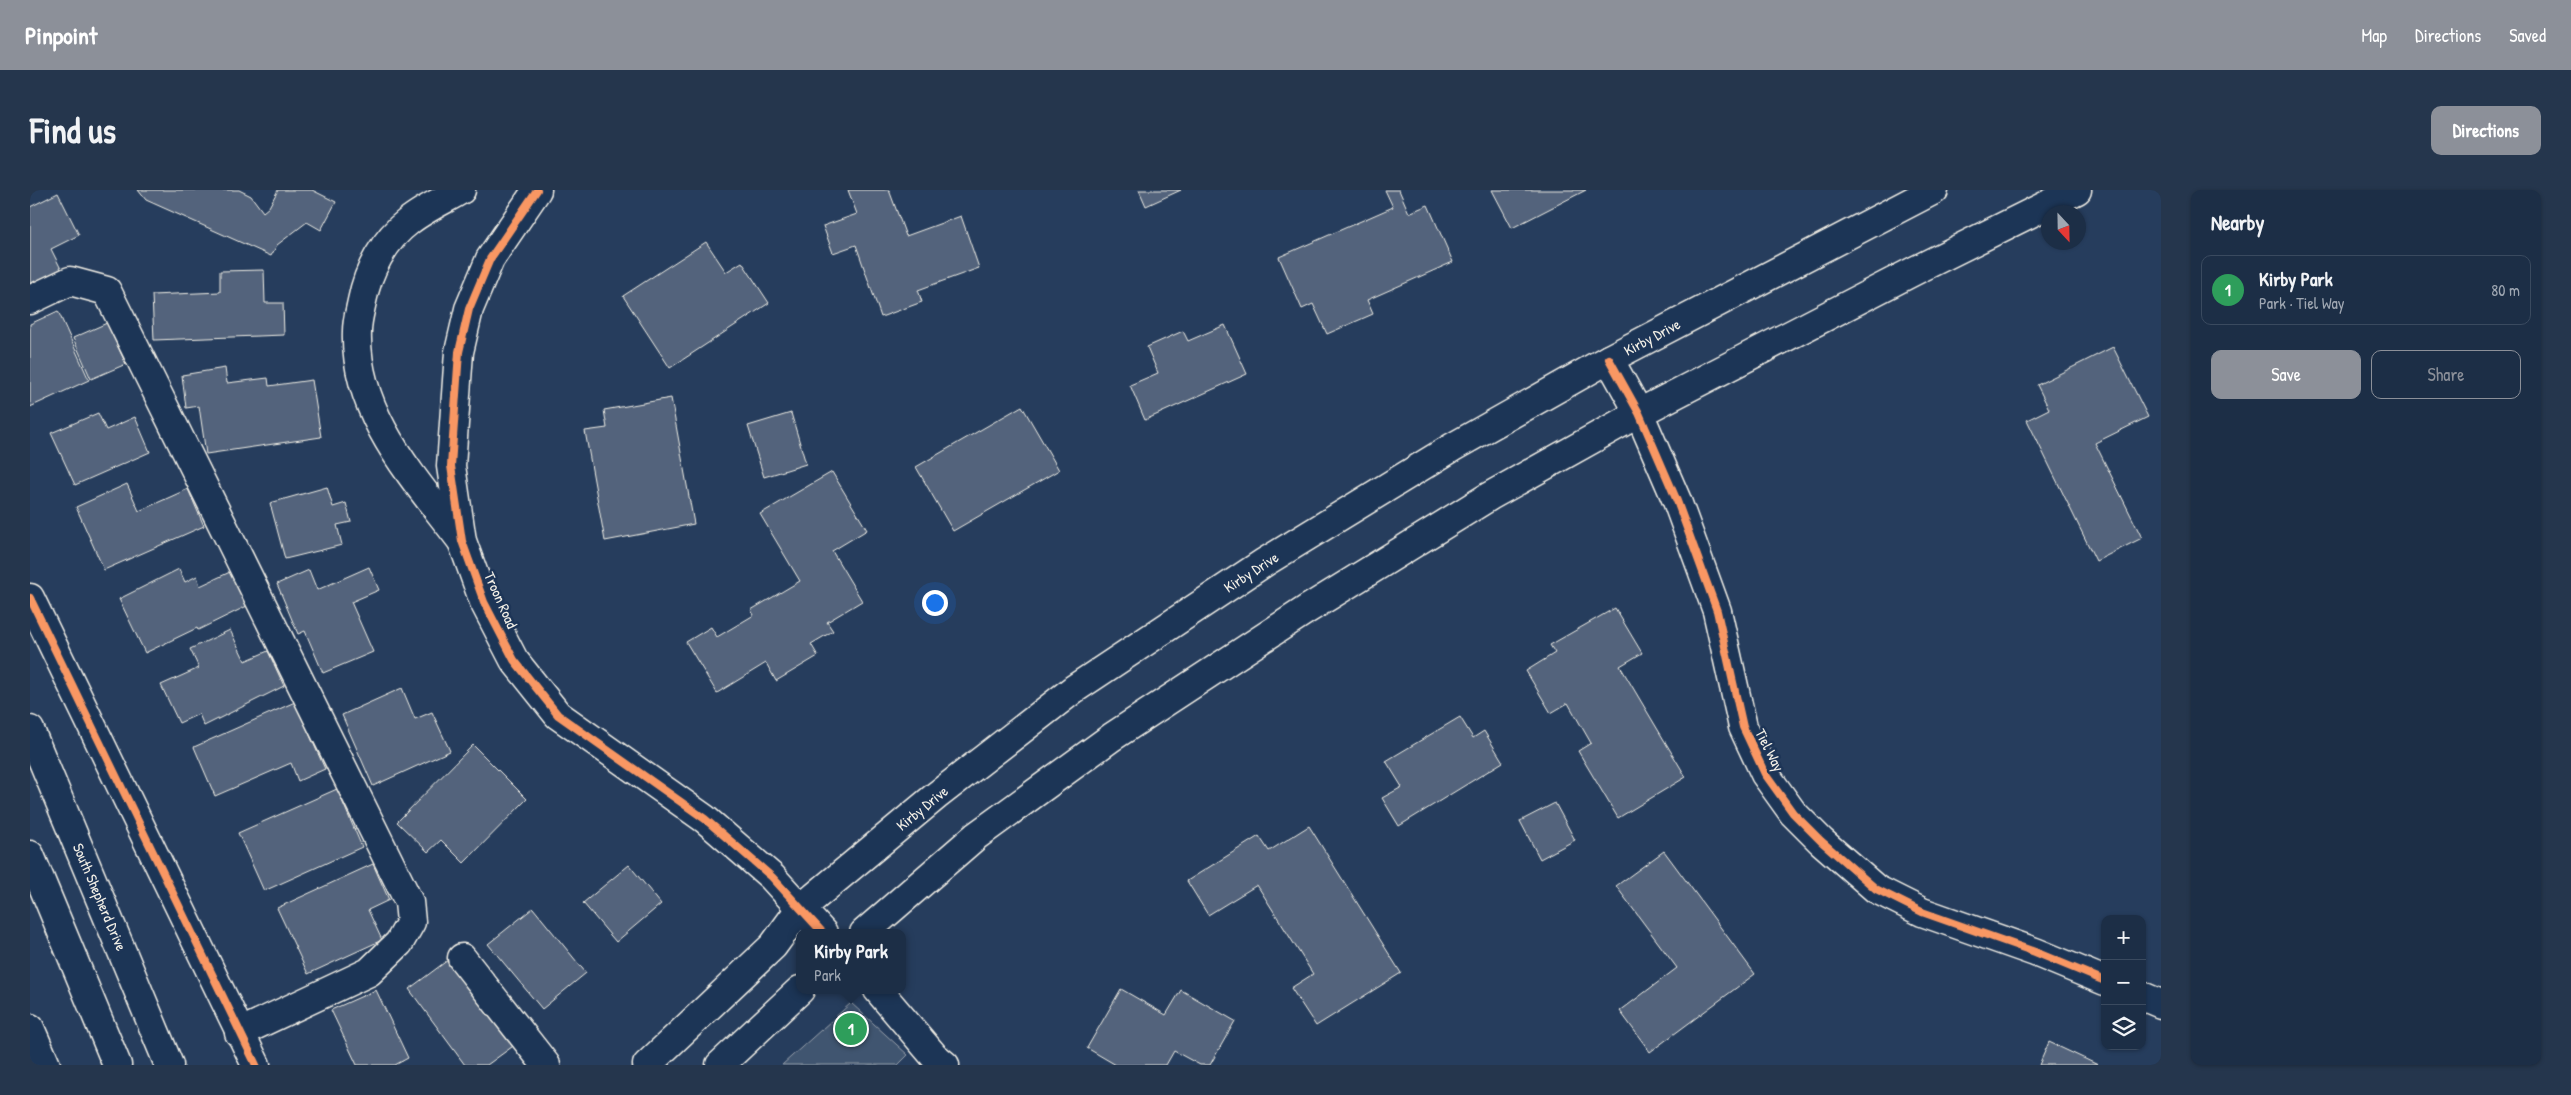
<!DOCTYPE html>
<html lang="en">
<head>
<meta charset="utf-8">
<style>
	:root { --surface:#1c2e46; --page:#25364d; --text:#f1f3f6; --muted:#a0a8b3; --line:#3a4a5f; --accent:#8c9099 }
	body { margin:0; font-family:"Patrick Hand",sans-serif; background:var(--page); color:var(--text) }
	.controls { position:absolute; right:15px; bottom:15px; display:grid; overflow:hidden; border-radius:10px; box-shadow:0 1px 4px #0004 }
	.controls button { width:45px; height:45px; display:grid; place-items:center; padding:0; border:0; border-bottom:1px solid var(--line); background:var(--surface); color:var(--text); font:25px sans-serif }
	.compass { position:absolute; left:2011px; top:15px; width:45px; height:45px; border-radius:50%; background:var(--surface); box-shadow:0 1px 4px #0004; rotate:158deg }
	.you { position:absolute; left:904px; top:412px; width:18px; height:18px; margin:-12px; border:4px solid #fff; border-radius:50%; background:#1a73e8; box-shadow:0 0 0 8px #1a73e833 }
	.badge { display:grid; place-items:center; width:32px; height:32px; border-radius:50%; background:var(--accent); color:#fff; font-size:16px; font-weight:700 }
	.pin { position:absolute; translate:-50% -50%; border:2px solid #fff; box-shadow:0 1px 5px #0006 }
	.popup { position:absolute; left:766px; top:739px; width:110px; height:65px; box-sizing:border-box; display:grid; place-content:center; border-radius:10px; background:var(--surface); filter:drop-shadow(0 1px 4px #0005); font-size:16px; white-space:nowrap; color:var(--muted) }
	.popup b { font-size:19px; color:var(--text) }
	.popup::after { content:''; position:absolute; left:50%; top:100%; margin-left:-10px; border:10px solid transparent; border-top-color:var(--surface) }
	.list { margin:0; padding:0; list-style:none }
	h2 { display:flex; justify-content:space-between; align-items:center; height:65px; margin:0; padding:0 20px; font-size:21px }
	h2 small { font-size:16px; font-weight:400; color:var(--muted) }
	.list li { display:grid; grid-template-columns:32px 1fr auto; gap:15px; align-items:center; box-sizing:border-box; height:70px; margin:0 10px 10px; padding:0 10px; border:1px solid var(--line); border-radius:10px }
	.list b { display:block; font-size:19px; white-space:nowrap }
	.list p { margin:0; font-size:16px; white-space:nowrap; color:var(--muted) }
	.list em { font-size:16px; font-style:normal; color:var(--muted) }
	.actions { display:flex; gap:10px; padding:15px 20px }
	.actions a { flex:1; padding:11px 0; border:1px solid var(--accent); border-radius:10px; text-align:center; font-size:18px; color:var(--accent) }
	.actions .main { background:var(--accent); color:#fff }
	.icon { flex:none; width:28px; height:28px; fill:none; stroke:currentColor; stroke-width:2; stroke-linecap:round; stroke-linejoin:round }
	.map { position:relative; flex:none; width:2131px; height:875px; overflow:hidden; border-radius:10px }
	header { display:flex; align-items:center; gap:30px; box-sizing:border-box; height:70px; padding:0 25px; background:var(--accent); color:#fff }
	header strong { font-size:24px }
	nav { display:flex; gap:28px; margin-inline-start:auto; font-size:18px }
	.intro { display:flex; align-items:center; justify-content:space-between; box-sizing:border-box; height:120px; padding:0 30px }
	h1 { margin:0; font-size:35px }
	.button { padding:12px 22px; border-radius:10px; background:var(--accent); color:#fff; font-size:18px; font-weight:700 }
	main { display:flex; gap:30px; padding:0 30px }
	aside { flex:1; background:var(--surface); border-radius:10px; box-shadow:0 1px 4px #0004 }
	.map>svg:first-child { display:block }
	.green { fill:#40546f; stroke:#9aa2ac }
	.building { fill:#52647b; stroke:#f4f1e8 }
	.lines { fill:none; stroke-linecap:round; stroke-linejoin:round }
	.minor-casing { stroke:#f4f1e8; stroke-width:31 }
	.major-casing { stroke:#f4f1e8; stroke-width:31 }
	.minor { stroke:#1d3557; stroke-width:28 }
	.major { stroke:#1d3557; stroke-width:28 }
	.cycleway-casing { stroke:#1d3557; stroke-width:11 }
	.cycleway { stroke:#f99763; stroke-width:8 }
	.labels { text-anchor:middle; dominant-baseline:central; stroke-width:5; stroke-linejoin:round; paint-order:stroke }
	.street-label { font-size:15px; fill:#f4f1e8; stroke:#1d3557 }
</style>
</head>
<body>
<header>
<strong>Pinpoint</strong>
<nav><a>Map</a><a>Directions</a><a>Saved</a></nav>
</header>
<div class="intro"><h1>Find us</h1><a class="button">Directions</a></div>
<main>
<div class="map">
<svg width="2131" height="875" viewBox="0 0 2131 875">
	<rect width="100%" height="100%" fill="#263d5d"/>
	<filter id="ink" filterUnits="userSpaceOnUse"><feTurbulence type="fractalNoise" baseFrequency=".02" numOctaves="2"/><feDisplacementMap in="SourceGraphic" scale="10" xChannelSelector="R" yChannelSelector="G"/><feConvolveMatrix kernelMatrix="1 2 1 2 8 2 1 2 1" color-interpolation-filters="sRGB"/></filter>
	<g filter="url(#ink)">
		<path class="green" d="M821 813 878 865 868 875H752Z"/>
		<g class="building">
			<path d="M108 0H209L221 6 233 22 239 17 248 0H282L306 12 291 40 277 32 247 55 241 66 116 10Z"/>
			<path d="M818 0H859L876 46 931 26 949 78 888 100 892 112 851 127 826 55 803 63 793 36 827 24Z"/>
			<path d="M1109 0H1151L1116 16Z"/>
			<path d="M1355 0H1369L1379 23 1398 15 1423 72 1337 110 1343 124 1297 144 1283 114 1272 119 1249 67 1363 17Z"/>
			<path d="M1462 0H1556L1482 38Z"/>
			<path d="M28 3 49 45 21 59 31 79 0 94V17Z"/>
			<path d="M676 52 696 82 712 72 739 113 640 178 593 106Z"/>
			<path d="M234 80 235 113H253L254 145 124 150 122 105 190 102V81Z"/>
			<path d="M28 121 59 190 0 217V134Z"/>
			<path d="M77 133 96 174 61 189 43 148Z"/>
			<path d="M1195 135 1217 184 1115 230 1100 195 1128 183 1117 157 1153 141 1158 151Z"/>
			<path d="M2083 157 2118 227 2065 253 2112 348 2066 371 1997 230 2019 219 2007 195Z"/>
			<path d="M195 178 197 193 238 188 239 196 282 190 291 247 176 264 169 216 156 218 152 185Z"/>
			<path d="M641 208 664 334 575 351 555 241 577 238 574 220Z"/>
			<path d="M992 216 1029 280 923 341 886 277Z"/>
			<path d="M68 223 76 240 105 227 120 262 45 295 21 243Z"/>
			<path d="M761 223 776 274 734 287 718 236Z"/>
			<path d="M802 282 837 340 802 361 832 411 797 432 803 441 781 454 788 466 746 491 736 473 687 503 656 452 681 437 687 447 724 425 721 420 770 391 730 324Z"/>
			<path d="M97 294 109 321 158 299 174 336 74 380 46 317Z"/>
			<path d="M297 297 303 317 316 313 321 332 307 335 312 355 255 369 240 313Z"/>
			<path d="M339 377 349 400 321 412 343 462 293 483 275 441 268 444 247 394 279 380 287 400Z"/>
			<path d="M149 379 155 392 167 386 170 396 200 382 217 416 168 440 167 438 115 463 89 409Z"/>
			<path d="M1585 418 1612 463 1590 476 1656 587 1588 628 1548 561 1561 553 1538 513 1521 523 1496 481 1525 463 1520 455Z"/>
			<path d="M200 440 215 471 238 461 254 496 174 536 169 524 149 533 131 495 169 478 160 459Z"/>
			<path d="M372 498 385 529 402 522 420 561 343 596 312 525Z"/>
			<path d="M265 512 295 579 268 591 261 573 185 606 164 557Z"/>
			<path d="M1430 527 1443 548 1454 541 1473 572 1369 636 1352 608 1372 597 1356 571Z"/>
			<path d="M443 555 497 609 434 673 411 650 398 662 367 632Z"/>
			<path d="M307 599 332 657 234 701 208 643Z"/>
			<path d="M1525 613 1545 650 1510 669 1490 631Z"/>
			<path d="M1279 636 1371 783 1286 836 1261 798 1283 784 1227 695 1178 725 1157 691 1229 646 1239 661Z"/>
			<path d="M1634 661 1725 784 1620 862 1590 821 1647 778 1586 696Z"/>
			<path d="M343 674 359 710 338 720 352 750 278 784 247 718Z"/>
			<path d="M599 675 631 714 586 752 553 713Z"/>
			<path d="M503 718 556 783 512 819 458 754Z"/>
			<path d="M422 767 486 854 457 875H435L379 799Z"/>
			<path d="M1091 799 1136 825 1151 800 1205 831 1180 875H1170L1144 861 1136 875H1086L1057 858Z"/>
			<path d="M346 800 378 868 365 875H327L301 820Z"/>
			<path d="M2019 852 2068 875H2009Z"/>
		</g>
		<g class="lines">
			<defs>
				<g id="minor">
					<path d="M507 0 460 69 439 119 429 162 421 276 432 351 454 412 484 470 528 525 675 629 742 687 793 743"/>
					<path d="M0 110 40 91 77 101 379 712 381 732 369 753 339 782 209 843"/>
					<path d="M1579 169 1609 223 1647 311 1687 421 1713 537 1735 584 1763 623 1791 651 1846 699 1892 722 2005 762 2075 791"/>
					<path d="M431 350C384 288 324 224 327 141 327 131 330 121 332 111 338 80 354 50 379 31 394 19 414 10 431 0"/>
					<path d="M0 408 226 875"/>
					<path d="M432 768 516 875"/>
					<path d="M848 800 904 866 915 875"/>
					<path d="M2112 806 2131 814"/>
					<path d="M0 838 16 875"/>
				</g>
				<g id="major">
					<path d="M0 540 139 875"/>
					<path d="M0 665 87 875"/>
					<path d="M834 743 946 646 1082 547 1276 420 1460 306 1609 223 1886 80 2047 0"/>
					<path d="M617 875 743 756 770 719 906 606 1044 499 1235 372 1423 257 1579 169 1904 0"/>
					<path d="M690 875 770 800"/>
				</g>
			</defs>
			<use href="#minor" class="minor-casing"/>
			<use href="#major" class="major-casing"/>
			<use href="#minor" class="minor"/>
			<use href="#major" class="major"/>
			<defs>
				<g id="cycleway">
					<path d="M507 0 460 69 439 119 429 162 421 276 432 351 454 412 484 470 528 525 675 629 742 687 793 743"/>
					<path d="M1579 169 1609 223 1647 311 1687 421 1713 537 1735 584 1763 623 1791 651 1846 699 1892 722 2005 762 2075 791"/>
					<path d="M0 408 226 875"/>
				</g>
			</defs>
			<use href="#cycleway" class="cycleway-casing"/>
			<use href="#cycleway" class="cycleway"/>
		</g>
	</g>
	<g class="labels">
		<g class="street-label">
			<text transform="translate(1622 147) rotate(-28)">Kirby Drive</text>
			<text transform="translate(1221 382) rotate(-33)">Kirby Drive</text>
			<text transform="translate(471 410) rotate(66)">Troon Road</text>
			<text transform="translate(1740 560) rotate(63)">Tiel Way</text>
			<text transform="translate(892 618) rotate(-39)">Kirby Drive</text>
			<text transform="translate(70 707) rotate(67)">South Shepherd Drive</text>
		</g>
	</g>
</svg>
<div class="controls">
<button>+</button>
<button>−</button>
<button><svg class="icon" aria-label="layers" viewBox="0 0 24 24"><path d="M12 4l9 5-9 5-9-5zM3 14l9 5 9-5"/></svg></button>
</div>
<svg class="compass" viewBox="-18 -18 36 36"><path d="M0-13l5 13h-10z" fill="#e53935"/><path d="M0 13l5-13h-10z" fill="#a0a8b3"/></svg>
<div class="you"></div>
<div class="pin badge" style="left:821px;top:839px;background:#2e9e5b">1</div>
<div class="popup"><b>Kirby Park</b>Park</div>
</div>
<aside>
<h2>Nearby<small></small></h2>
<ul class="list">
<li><span class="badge" style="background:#2e9e5b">1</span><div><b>Kirby Park</b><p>Park · Tiel Way</p></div><em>80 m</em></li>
</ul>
<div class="actions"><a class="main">Save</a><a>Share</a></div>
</aside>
</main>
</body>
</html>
